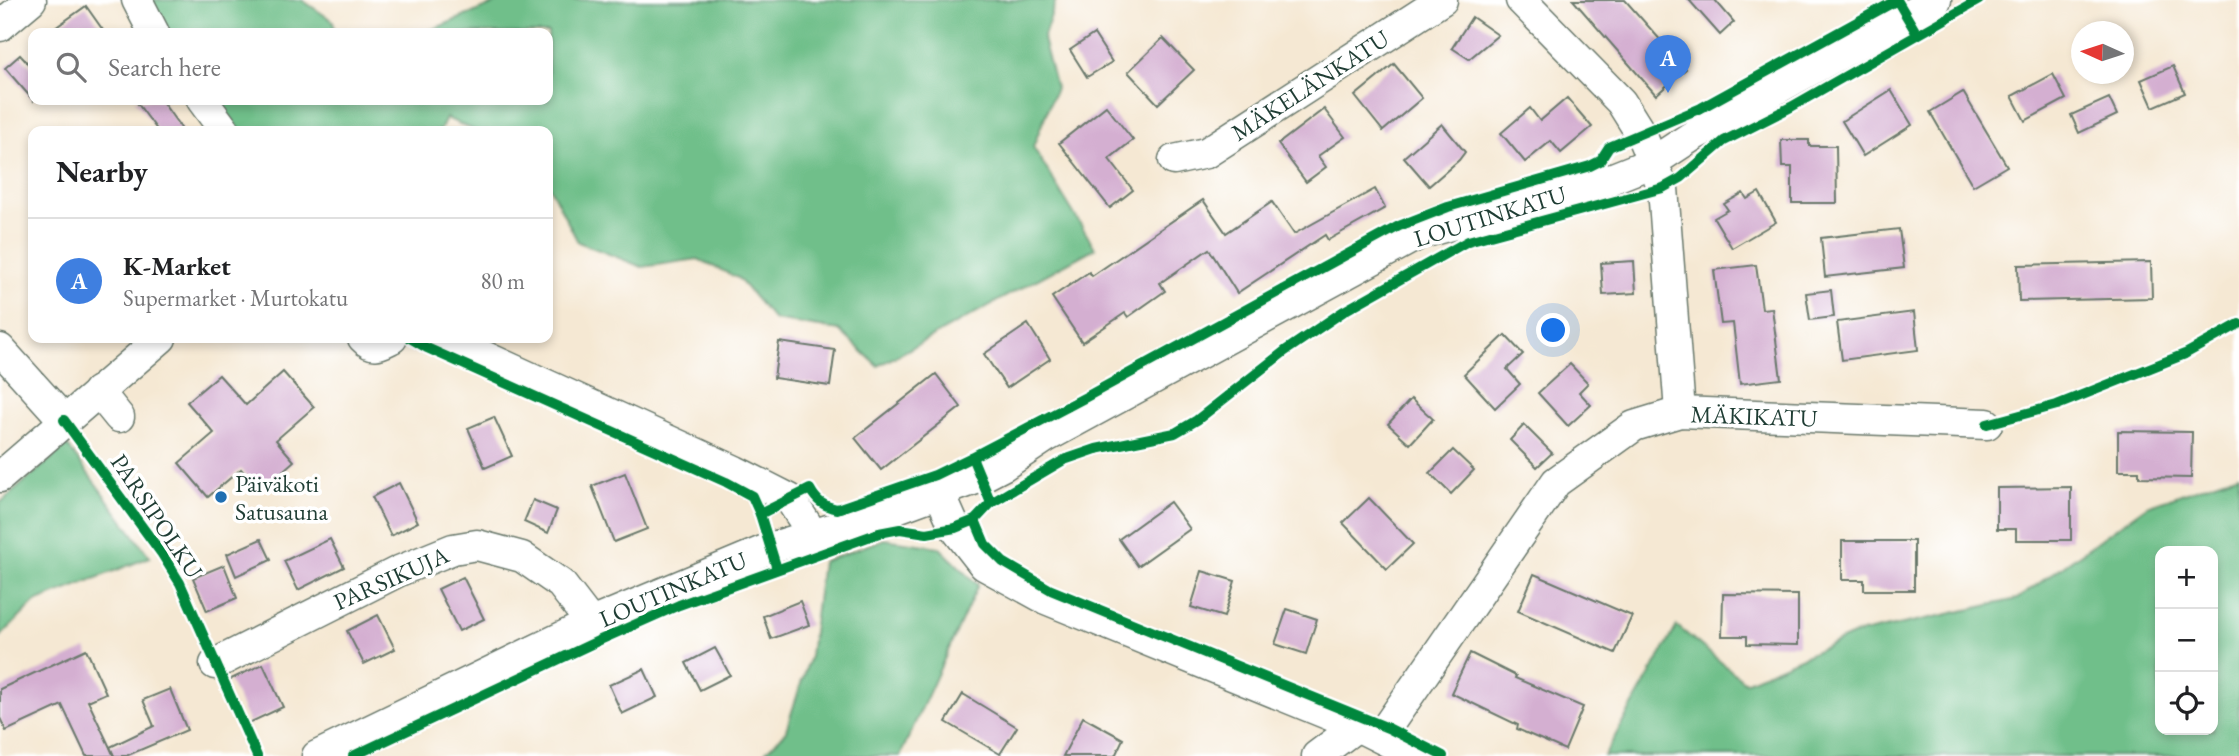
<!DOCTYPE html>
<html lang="en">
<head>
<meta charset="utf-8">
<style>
	:root { --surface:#fff; --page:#f6f6f6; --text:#202124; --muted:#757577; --line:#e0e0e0; --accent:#1f6fb2 }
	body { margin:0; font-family:"EB Garamond",serif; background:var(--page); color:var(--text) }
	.controls { position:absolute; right:21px; bottom:21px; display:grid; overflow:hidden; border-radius:14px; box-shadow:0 4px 10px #0003 }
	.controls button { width:63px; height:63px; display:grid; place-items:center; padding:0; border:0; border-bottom:2px solid var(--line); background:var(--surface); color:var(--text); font:35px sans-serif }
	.compass { position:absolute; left:2071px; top:21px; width:63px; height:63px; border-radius:50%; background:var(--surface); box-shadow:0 4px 10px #0003; rotate:273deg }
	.you { position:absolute; left:1554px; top:331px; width:24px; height:24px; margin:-18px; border:5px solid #fff; border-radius:50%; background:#1a73e8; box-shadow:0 0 0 10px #1a73e833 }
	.badge { display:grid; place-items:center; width:46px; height:46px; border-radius:50%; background:var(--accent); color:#fff; font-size:23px; font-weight:700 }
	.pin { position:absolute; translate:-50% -58px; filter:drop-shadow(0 2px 4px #0008) }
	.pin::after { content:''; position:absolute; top:37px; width:24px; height:21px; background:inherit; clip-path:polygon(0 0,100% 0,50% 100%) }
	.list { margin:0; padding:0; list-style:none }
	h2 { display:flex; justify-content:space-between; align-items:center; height:91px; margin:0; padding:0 28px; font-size:30px }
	h2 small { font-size:23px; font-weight:400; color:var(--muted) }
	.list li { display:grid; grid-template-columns:46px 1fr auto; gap:21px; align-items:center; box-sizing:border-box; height:126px; padding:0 28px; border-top:2px solid var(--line) }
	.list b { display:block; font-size:26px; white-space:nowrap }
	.list p { margin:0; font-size:23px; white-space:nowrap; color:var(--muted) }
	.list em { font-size:23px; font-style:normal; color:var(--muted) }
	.icon { flex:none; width:38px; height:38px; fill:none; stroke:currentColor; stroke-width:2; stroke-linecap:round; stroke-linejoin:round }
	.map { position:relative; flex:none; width:2239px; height:756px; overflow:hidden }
	.search { position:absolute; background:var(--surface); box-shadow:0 4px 10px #0003; left:28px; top:28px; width:525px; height:77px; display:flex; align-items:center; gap:18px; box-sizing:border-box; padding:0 24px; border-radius:14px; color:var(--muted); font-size:26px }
	.panel { position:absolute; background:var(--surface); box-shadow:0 4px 10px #0003; left:28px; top:126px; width:525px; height:217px; border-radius:14px }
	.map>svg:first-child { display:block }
	.forest { fill:#70bf8a; stroke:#487e5f; stroke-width:2; fill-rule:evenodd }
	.building { fill:#d4afd1 }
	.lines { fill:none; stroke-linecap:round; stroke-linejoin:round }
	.minor-casing { stroke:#6a796c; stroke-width:33 }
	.minor { stroke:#fff; stroke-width:30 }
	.cycleway-casing { stroke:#fff; stroke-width:15 }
	.cycleway { stroke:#00873e; stroke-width:10 }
	.poi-dot { fill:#1f6fb2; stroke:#fff; stroke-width:2.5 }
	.labels { text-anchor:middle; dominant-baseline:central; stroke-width:7; stroke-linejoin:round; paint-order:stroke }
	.street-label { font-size:24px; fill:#1f3d34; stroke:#fff }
	.poi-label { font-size:24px; fill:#1f3d34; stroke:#fff; text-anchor:start }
</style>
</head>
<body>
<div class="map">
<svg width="2239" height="756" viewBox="0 0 2239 756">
	<rect width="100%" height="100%" fill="#fff"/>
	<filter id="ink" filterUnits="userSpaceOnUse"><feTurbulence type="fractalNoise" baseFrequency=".0143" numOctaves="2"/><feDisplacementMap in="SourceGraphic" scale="14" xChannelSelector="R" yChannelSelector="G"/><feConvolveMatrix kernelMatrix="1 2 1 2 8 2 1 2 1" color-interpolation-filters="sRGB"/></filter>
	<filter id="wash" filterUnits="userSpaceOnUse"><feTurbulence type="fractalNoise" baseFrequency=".00686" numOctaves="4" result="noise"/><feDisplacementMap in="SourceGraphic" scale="28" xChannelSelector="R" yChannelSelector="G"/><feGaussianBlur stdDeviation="1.57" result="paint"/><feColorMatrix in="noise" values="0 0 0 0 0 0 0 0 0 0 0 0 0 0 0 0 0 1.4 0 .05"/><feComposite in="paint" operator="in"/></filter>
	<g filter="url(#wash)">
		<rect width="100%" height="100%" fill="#f5e8d3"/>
		<g class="forest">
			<path d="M146 0H302L333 21 335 33H169Z"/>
			<path d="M504 0H1056L1043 39 1056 88 1033 147 1095 248 878 366 839 330 774 320 738 278 698 259 642 267 578 242 548 184V131H476L446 118 440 131H241L217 100H548V33H424Z"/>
			<path d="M67 445 150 557 35 602 0 637V503Z"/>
			<path d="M2239 474V756H1604L1677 626 1745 682 1853 635 2017 599 2147 506ZM2213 551V730H2160V551Z"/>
			<path d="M884 539 939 547 978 585 900 756H761L785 733 810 656 822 562Z"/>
		</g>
		<g id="blocks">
			<g class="building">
				<path d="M1573 0H1625L1686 69 1656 95Z"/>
				<path d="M1689 0H1715L1734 22 1720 35Z"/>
				<path d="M86 6 105 33H48Z"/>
				<path d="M1472 17 1498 35 1469 59 1452 48Z"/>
				<path d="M1094 34 1112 62 1087 77 1070 50Z"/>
				<path d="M1163 38 1194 70 1158 104 1128 72Z"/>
				<path d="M20 55 33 69V100L5 68Z"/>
				<path d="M1394 64 1422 98 1383 131 1355 96Z"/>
				<path d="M2173 66 2185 93 2153 107 2141 80Z"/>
				<path d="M2053 74 2066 99 2025 121 2012 96Z"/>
				<path d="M1891 90 1912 125 1863 156 1842 121Z"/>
				<path d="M1963 92 2007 166 1973 186 1930 112Z"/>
				<path d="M1567 98 1592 127 1561 153 1551 141 1525 162 1501 133 1530 108 1540 121Z"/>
				<path d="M2109 98 2117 115 2079 133 2071 115Z"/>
				<path d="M135 100H161L183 131H158Z"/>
				<path d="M1106 106 1133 140 1109 159 1133 190 1110 208 1059 143Z"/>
				<path d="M1324 109 1345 137 1318 156 1326 167 1306 182 1278 144Z"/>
				<path d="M1442 124 1465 152 1459 160 1429 186 1404 157Z"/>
				<path d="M1781 140H1809V146H1836L1837 203H1792V167H1782Z"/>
				<path d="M1375 189 1385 208 1328 240 1325 235 1237 293 1209 249 1160 283 1165 291 1128 317 1125 313 1082 342 1052 297 1089 272 1092 276 1203 200 1226 233 1272 202 1294 234Z"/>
				<path d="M1759 192 1776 222 1732 248 1714 218 1728 210 1724 204 1743 193 1747 199Z"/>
				<path d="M1899 229 1904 268 1825 277 1821 238Z"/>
				<path d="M1634 261 1636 293 1603 295 1601 263Z"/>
				<path d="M2151 262 2152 298 2019 301 2018 265Z"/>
				<path d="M1756 265 1762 309 1772 308 1781 379 1740 384 1733 323 1721 324 1714 270Z"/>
				<path d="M1831 290 1834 317 1810 320 1806 293Z"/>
				<path d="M1914 312 1918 350 1842 360 1837 322Z"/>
				<path d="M1028 324 1050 359 1007 388 984 354Z"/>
				<path d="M1505 335 1523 354 1507 369 1520 384 1495 408 1464 374Z"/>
				<path d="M779 342 835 350 830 386 774 378Z"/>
				<path d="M1570 364 1588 383 1579 392 1591 405 1568 426 1538 393Z"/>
				<path d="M283 372 314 407 276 440 294 461 260 491 241 469 208 497 179 463 214 433 187 402 219 375 246 405Z"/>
				<path d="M936 374 961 407 881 470 855 438Z"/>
				<path d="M1411 399 1433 419 1410 444 1388 424Z"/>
				<path d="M494 417 512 456 485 468 468 428Z"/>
				<path d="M1524 425 1552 453 1537 467 1510 440Z"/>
				<path d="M2118 431 2192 432 2191 478 2139 477V471H2118Z"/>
				<path d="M1453 450 1474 470 1451 494 1430 473Z"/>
				<path d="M625 473 647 529 614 542 592 486Z"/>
				<path d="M399 483 418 522 391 536 372 497Z"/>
				<path d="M2071 487V540H2016V529H1997V488Z"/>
				<path d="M1369 498 1413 544 1387 569 1343 523Z"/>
				<path d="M533 500 557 510 548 533 524 522Z"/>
				<path d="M1170 502 1190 529 1138 566 1119 539Z"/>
				<path d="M261 539 271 560 236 576 227 554Z"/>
				<path d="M330 539 344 567 298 590 284 561Z"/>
				<path d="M1842 541H1914V590H1864V580H1842Z"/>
				<path d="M224 565 237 598 207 611 193 578Z"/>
				<path d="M1202 571 1235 581 1224 617 1191 607Z"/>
				<path d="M1534 574 1632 616 1615 653 1518 611Z"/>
				<path d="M463 577 484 619 459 631 438 589Z"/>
				<path d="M1723 594 1798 595V645L1747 644V636H1722Z"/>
				<path d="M800 601 809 625 771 639 763 616Z"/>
				<path d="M1287 609 1317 619 1306 654 1275 644Z"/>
				<path d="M378 615 395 649 364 664 347 631Z"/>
				<path d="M715 648 730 675 700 690 686 663Z"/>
				<path d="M86 649 106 693 88 701 114 756H86L62 705 6 731 0 718V689Z"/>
				<path d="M1470 653 1516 676 1515 678 1583 707 1565 750 1517 729 1518 725 1451 693Z"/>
				<path d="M263 664 283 707 249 723 229 680Z"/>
				<path d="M644 669 657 697 622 714 609 685Z"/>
				<path d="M170 689 187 730 126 756H114L110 747 154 726 143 700Z"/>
				<path d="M963 694 1017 727 1000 754 946 722Z"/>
				<path d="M1083 717 1123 739 1115 756H1063Z"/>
			</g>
		</g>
	</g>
	<g filter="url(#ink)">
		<use href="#blocks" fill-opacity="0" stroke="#6a796c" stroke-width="2"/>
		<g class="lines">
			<defs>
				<g id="minor">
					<path d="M137 0 154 33"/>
					<path d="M1521 0 1621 102 1641 134 1663 188 1680 412"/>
					<path d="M0 26 31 0"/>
					<path d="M202 100 225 131"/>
					<path d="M1174 160 1206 153 1442 0"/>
					<path d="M363 338C373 349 380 344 392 338"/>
					<path d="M444 338 735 471 790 499 812 533"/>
					<path d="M0 349 64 420"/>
					<path d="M98 391 119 417"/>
					<path d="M0 477 161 338"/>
					<path d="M940 494 955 528 984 565 1046 599 1357 726 1417 756"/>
					<path d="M215 664 399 571 453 549 477 545 522 557 561 584 591 623"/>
					<path d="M1380 737 1556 482 1634 426 1680 412 1987 424"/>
					<path d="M317 756 591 623 770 548 886 512 981 477 1004 465 1046 437 1419 234 1608 180 1653 162 1691 137 1936 0"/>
					<path d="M1317 756 1357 726"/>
				</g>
			</defs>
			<use href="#minor" class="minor-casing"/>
			<use href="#minor" class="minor"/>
			<defs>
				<g id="cycleway">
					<path d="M410 338 427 348 726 482 752 496 760 514"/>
					<path d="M64 420 162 554 180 583 257 756"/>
					<path d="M1987 424 2057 405 2185 354 2239 324"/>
					<path d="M991 503 972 457 1086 397 1399 226 1448 207 1590 166 1600 161 1609 147 1701 108 1897 0 1917 34"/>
					<path d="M975 520 985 544 1003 562 1051 590 1388 728 1443 756"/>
					<path d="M777 569 760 514 810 489C817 502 824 506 837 509L935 475 972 457"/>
					<path d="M353 756 600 640 679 605 879 533 900 529 927 533 955 528 975 520 991 503 1064 460 1096 449 1175 433 1197 420 1285 351 1344 311 1468 241 1663 188 1681 178 1724 141 1791 107 1979 0"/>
				</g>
			</defs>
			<use href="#cycleway" class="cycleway-casing"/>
			<use href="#cycleway" class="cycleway"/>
		</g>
	</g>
	<circle class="poi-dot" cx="221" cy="497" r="7"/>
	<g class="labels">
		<g class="street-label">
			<text transform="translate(1310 85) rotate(-33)">MÄKELÄNKATU</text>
			<text transform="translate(1490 216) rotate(-17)">LOUTINKATU</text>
			<text transform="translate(1754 416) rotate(2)">MÄKIKATU</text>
			<text transform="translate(157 516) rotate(56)">PARSIPOLKU</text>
			<text transform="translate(391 578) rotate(-24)">PARSIKUJA</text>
			<text transform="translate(673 589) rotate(-23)">LOUTINKATU</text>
		</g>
		<g class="poi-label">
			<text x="235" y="483">Päiväkoti<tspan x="235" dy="28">Satusauna</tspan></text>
		</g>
	</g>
</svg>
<div class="controls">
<button>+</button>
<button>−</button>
<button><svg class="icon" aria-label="locate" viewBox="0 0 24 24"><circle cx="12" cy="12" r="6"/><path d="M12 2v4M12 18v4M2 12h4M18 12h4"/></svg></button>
</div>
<svg class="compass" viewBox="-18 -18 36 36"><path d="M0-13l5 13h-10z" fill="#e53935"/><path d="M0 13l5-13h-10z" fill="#757577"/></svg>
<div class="you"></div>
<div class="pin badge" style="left:1668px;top:93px;background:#3f7fe0">A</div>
<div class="search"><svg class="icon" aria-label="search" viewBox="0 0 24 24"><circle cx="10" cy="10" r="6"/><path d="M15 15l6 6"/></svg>Search here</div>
<section class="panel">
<h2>Nearby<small></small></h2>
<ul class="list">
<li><span class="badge" style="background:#3f7fe0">A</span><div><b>K-Market</b><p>Supermarket · Murtokatu</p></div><em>80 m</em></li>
</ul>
</section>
</div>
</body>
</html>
